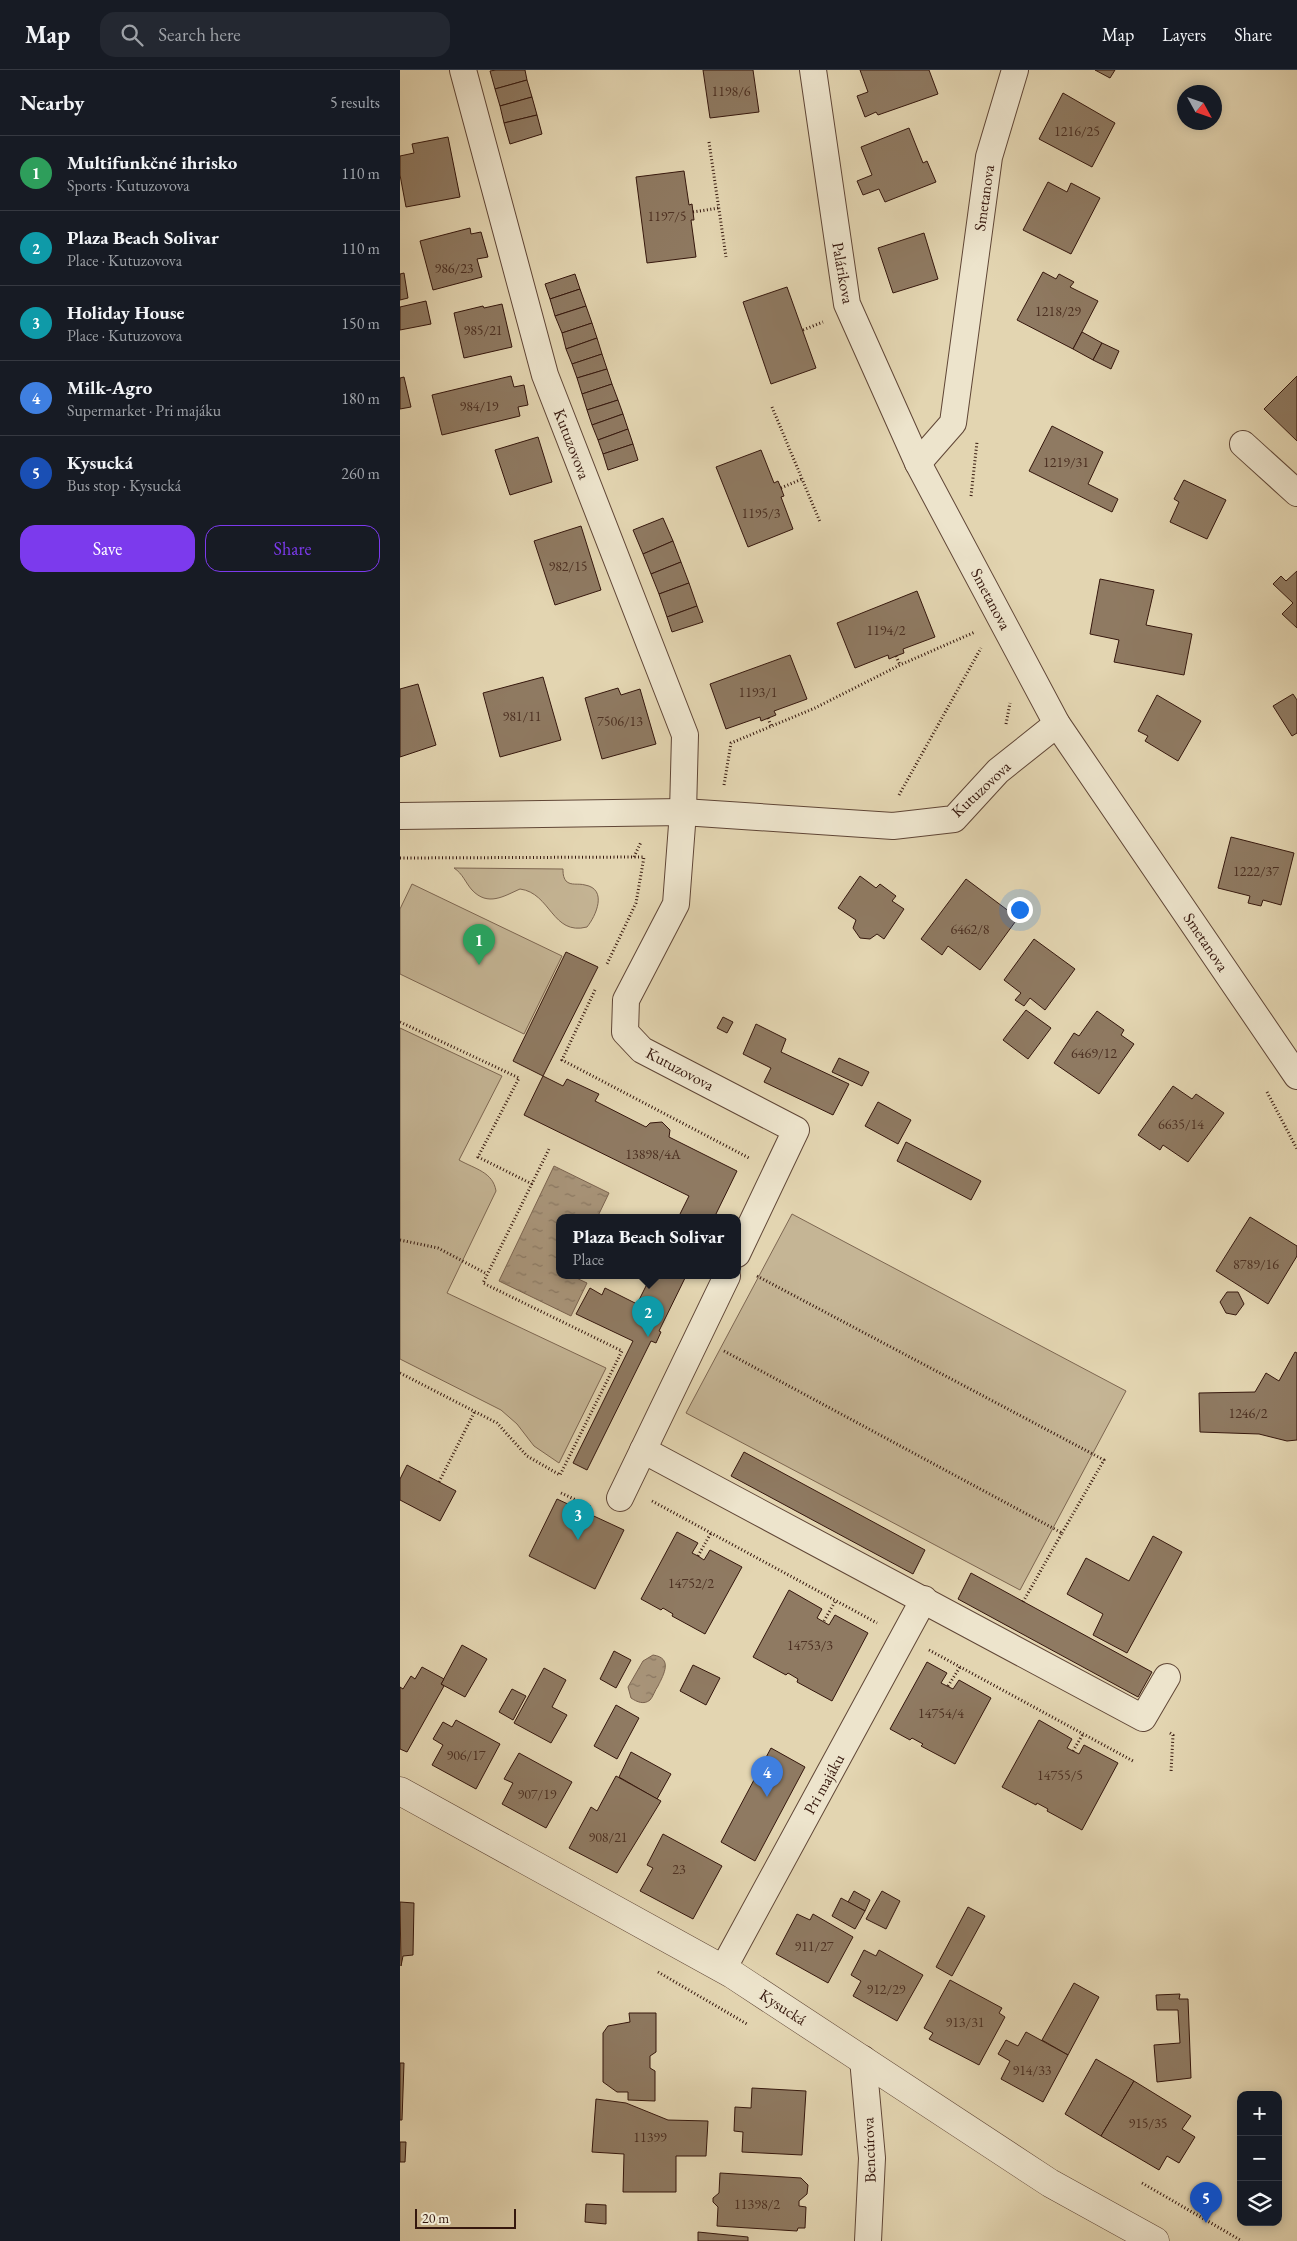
<!DOCTYPE html>
<html lang="en">
<head>
<meta charset="utf-8">
<style>
	:root { --surface:#171b24; --page:#242831; --text:#f1f3f6; --muted:#9ea1a6; --line:#363941; --accent:#7c3aed }
	body { margin:0; font-family:"EB Garamond",serif; background:var(--page); color:var(--text) }
	.controls { position:absolute; right:15px; bottom:15px; display:grid; overflow:hidden; border-radius:10px; box-shadow:0 2px 12px #0003 }
	.controls button { width:45px; height:45px; display:grid; place-items:center; padding:0; border:0; border-bottom:1px solid var(--line); background:var(--surface); color:var(--text); font:25px sans-serif }
	.compass { position:absolute; left:777px; top:15px; width:45px; height:45px; border-radius:50%; background:var(--surface); box-shadow:0 2px 12px #0003; rotate:130deg }
	.scale { position:absolute; left:15px; bottom:12px; width:101px; box-sizing:border-box; padding-left:5px; border:2px solid #35170d; border-top:0; font-size:14px; line-height:18px; white-space:nowrap; color:#35170d; -webkit-text-stroke:4px #ede4cc; paint-order:stroke }
	.you { position:absolute; left:619px; top:839px; width:18px; height:18px; margin:-12px; border:4px solid #fff; border-radius:50%; background:#1a73e8; box-shadow:0 0 0 8px #1a73e833 }
	.badge { display:grid; place-items:center; width:32px; height:32px; border-radius:50%; background:var(--accent); color:#fff; font-size:16px; font-weight:700 }
	.pin { position:absolute; translate:-50% -41px; filter:drop-shadow(0 1px 2px #0008) }
	.pin::after { content:''; position:absolute; top:26px; width:18px; height:15px; background:inherit; clip-path:polygon(0 0,100% 0,50% 100%) }
	.popup { position:absolute; left:156px; top:1144px; width:185px; height:65px; box-sizing:border-box; display:grid; place-content:center; border-radius:10px; background:var(--surface); filter:drop-shadow(0 1px 4px #0005); font-size:16px; white-space:nowrap; color:var(--muted) }
	.popup b { font-size:19px; color:var(--text) }
	.popup::after { content:''; position:absolute; left:50%; top:100%; margin-left:-10px; border:10px solid transparent; border-top-color:var(--surface) }
	.list { margin:0; padding:0; list-style:none }
	h2 { display:flex; justify-content:space-between; align-items:center; height:65px; margin:0; padding:0 20px; font-size:21px }
	h2 small { font-size:16px; font-weight:400; color:var(--muted) }
	.list li { display:grid; grid-template-columns:32px 1fr auto; gap:15px; align-items:center; box-sizing:border-box; height:75px; padding:0 20px; border-top:1px solid var(--line) }
	.list b { display:block; font-size:19px; white-space:nowrap }
	.list p { margin:0; font-size:16px; white-space:nowrap; color:var(--muted) }
	.list em { font-size:16px; font-style:normal; color:var(--muted) }
	.actions { display:flex; gap:10px; padding:15px 20px }
	.actions a { flex:1; padding:11px 0; border:1px solid var(--accent); border-radius:15px; text-align:center; font-size:18px; color:var(--accent) }
	.actions .main { background:var(--accent); color:#fff }
	.icon { flex:none; width:28px; height:28px; fill:none; stroke:currentColor; stroke-width:2; stroke-linecap:round; stroke-linejoin:round }
	.map { position:relative; flex:none; width:897px; height:2171px; overflow:hidden }
	header { display:flex; align-items:center; gap:30px; box-sizing:border-box; height:70px; padding:0 25px; background:var(--surface); border-bottom:1px solid var(--line) }
	header strong { font-size:24px }
	nav { display:flex; gap:28px; margin-inline-start:auto; font-size:18px }
	.search { width:350px; height:45px; background:var(--page); display:flex; align-items:center; gap:12px; box-sizing:border-box; padding:0 18px; border-radius:15px; color:var(--muted); font-size:19px }
	main { display:flex }
	aside { flex:1; background:var(--surface) }
	.map>svg:first-child { display:block }
	.green { fill:#c5b595; stroke:#7d6651 }
	.water { fill:url(#water-ripples); stroke:#7a624e }
	.building { fill:#8f7a62; stroke:#35170d }
	.lines { fill:none; stroke-linecap:round; stroke-linejoin:round }
	.minor-casing { stroke:#604636; stroke-width:28 }
	.tertiary-casing { stroke:#604636; stroke-width:29 }
	.path { stroke:#35170d; stroke-width:3; stroke-dasharray:1 2.5; stroke-linecap:butt }
	.minor { stroke:#ede4cc; stroke-width:26 }
	.tertiary { stroke:#ede4cc; stroke-width:28 }
	.labels { text-anchor:middle; dominant-baseline:central; stroke-width:4; stroke-linejoin:round; paint-order:stroke }
	.number-label { font-size:14px; fill:#4c3022 }
	.street-label { font-size:16px; fill:#35170d; stroke:#ede4cc }
</style>
</head>
<body>
<header>
<strong>Map</strong>
<div class="search"><svg class="icon" aria-label="search" viewBox="0 0 24 24"><circle cx="10" cy="10" r="6"/><path d="M15 15l6 6"/></svg>Search here</div>
<nav><a>Map</a><a>Layers</a><a>Share</a></nav>
</header>
<main>
<aside>
<h2>Nearby<small>5 results</small></h2>
<ul class="list">
<li><span class="badge" style="background:#2e9e5b">1</span><div><b>Multifunkčné ihrisko</b><p>Sports · Kutuzovova</p></div><em>110 m</em></li>
<li><span class="badge" style="background:#0f9aa8">2</span><div><b>Plaza Beach Solivar</b><p>Place · Kutuzovova</p></div><em>110 m</em></li>
<li><span class="badge" style="background:#0f9aa8">3</span><div><b>Holiday House</b><p>Place · Kutuzovova</p></div><em>150 m</em></li>
<li><span class="badge" style="background:#3f7fe0">4</span><div><b>Milk-Agro</b><p>Supermarket · Pri majáku</p></div><em>180 m</em></li>
<li><span class="badge" style="background:#1a4fb4">5</span><div><b>Kysucká</b><p>Bus stop · Kysucká</p></div><em>260 m</em></li>
</ul>
<div class="actions"><a class="main">Save</a><a>Share</a></div>
</aside>
<div class="map">
<svg width="897" height="2171" viewBox="0 0 897 2171">
	<defs>
		<pattern id="water-ripples" width="26" height="14" patternUnits="userSpaceOnUse" patternTransform="scale(1.25)"><rect width="26" height="14" fill="#a89479"/><path d="M2 4q2-2 4 0t4 0M15 11q2-2 4 0t4 0" fill="none" stroke="#8a7862"/></pattern>
	</defs>
	<rect width="100%" height="100%" fill="#e3d5b1"/>
	<filter id="stains"><feTurbulence type="fractalNoise" baseFrequency=".004" numOctaves="4"/><feColorMatrix values="0 0 0 0 .2 0 0 0 0 .09 0 0 0 0 .02 0 0 0 .5 -.17"/></filter>
	<radialGradient id="worn" r=".72"><stop offset=".6" stop-color="#630" stop-opacity="0"/><stop offset="1" stop-color="#630" stop-opacity=".3"/></radialGradient>
	<g class="green">
		<path d="M54 798 163 799C163 803 163 807 166 811 171 816 178 813 185 815 208 819 196 846 187 857 152 866 151 823 120 819 104 826 88 837 72 820 65 812 63 804 54 798Z"/>
		<path d="M12 814 162 886 124 964 0 904V839Z"/>
		<path d="M0 958 102 1006 59 1090C75 1099 93 1102 96 1121L47 1223 206 1298 159 1393 134 1376 117 1354 101 1340 0 1289Z"/>
		<path d="M392 1144 726 1321 620 1520 286 1343Z"/>
	</g>
	<g class="water">
		<path d="M154 1096 209 1123 197 1148H159V1206H172L187 1213 171 1246 99 1211Z"/>
		<path d="M253 1585C273 1588 264 1604 258 1616 255 1620 253 1627 250 1630 244 1635 237 1632 231 1628L228 1617 243 1591Z"/>
	</g>
	<g class="building">
		<path d="M96 0H125L127 10 95 19 90 1Z"/>
		<path d="M303 0H353L359 42 310 48Z"/>
		<path d="M460 0H529L538 24 478 45 476 42 465 47 457 26 468 22Z"/>
		<path d="M695 0H715L710 8Z"/>
		<path d="M127 10 132 27 100 36 95 19Z"/>
		<path d="M663 23 715 53 692 97 639 69Z"/>
		<path d="M132 27 137 45 104 53 100 36Z"/>
		<path d="M137 45 142 64 110 74 104 53Z"/>
		<path d="M509 58 523 93 527 91 536 112 485 132 479 119 463 125 457 111 472 105 461 77Z"/>
		<path d="M48 67 60 127 6 137 0 105V86L14 83 12 74Z"/>
		<path d="M284 101 289 135 292 134 294 150H291L296 187 247 193 236 107Z"/>
		<path d="M648 112 667 122 671 113 700 128 671 184 623 160Z"/>
		<path d="M70 158 71 164 81 162 88 187 77 189 82 207 33 220 20 171Z"/>
		<path d="M524 163 538 209 493 223 478 178Z"/>
		<path d="M643 202 656 209 659 204 674 212 670 217 698 231 673 279 617 250Z"/>
		<path d="M4 203 8 228 0 230V204Z"/>
		<path d="M175 204 180 219 150 229 145 214Z"/>
		<path d="M387 217 416 298 371 314 343 232Z"/>
		<path d="M180 219 186 236 155 246 150 229Z"/>
		<path d="M26 231 31 254 0 260V237Z"/>
		<path d="M102 234 112 277 64 288 54 243 83 236 84 238Z"/>
		<path d="M186 236 192 253 162 263 155 246Z"/>
		<path d="M192 253 197 268 166 279 162 263Z"/>
		<path d="M682 262 702 273 693 290 673 279Z"/>
		<path d="M197 268 202 284 172 294 166 279Z"/>
		<path d="M702 273 719 281 711 299 693 290Z"/>
		<path d="M202 284 207 299 177 308 172 294Z"/>
		<path d="M207 299 212 314 182 324 177 308Z"/>
		<path d="M111 306 114 317 124 315 128 335 118 337 120 346 42 365 32 325Z"/>
		<path d="M897 306V371L864 339Z"/>
		<path d="M4 307 11 337 0 339V308Z"/>
		<path d="M212 314 218 330 187 340 182 324Z"/>
		<path d="M218 330 223 344 192 355 187 340Z"/>
		<path d="M223 344 228 359 198 370 192 355Z"/>
		<path d="M652 356 703 382 688 414 718 429 712 442 629 401Z"/>
		<path d="M228 359 233 374 203 384 198 370Z"/>
		<path d="M138 367 152 412 110 425 95 380Z"/>
		<path d="M233 374 238 390 208 400 203 384Z"/>
		<path d="M361 380 374 413 378 411 381 418 384 426 381 427 393 459 348 477 316 397Z"/>
		<path d="M784 410 826 430 807 469 770 452 779 432 774 429Z"/>
		<path d="M263 448 273 471 243 484 233 460Z"/>
		<path d="M181 456 201 520 155 535 134 471Z"/>
		<path d="M273 471 281 492 251 504 243 484Z"/>
		<path d="M281 492 289 513 259 524 251 504Z"/>
		<path d="M897 501V558L882 544 893 533 873 514 881 506 886 511Z"/>
		<path d="M700 509 754 520 746 555 792 564 784 605 714 592 719 570 690 564Z"/>
		<path d="M289 513 297 536 267 547 259 524Z"/>
		<path d="M517 521 535 567 503 579 504 583 496 586 489 589 488 585 455 598 437 553Z"/>
		<path d="M297 536 303 552 272 562 267 547Z"/>
		<path d="M390 585 407 629 374 641 376 645 361 651 360 647 326 659 310 614Z"/>
		<path d="M143 607 161 670 100 687 83 623Z"/>
		<path d="M18 614 36 675 0 687V619Z"/>
		<path d="M218 618 221 625 240 619 256 674 202 689 185 628Z"/>
		<path d="M893 624 897 630V663L892 666 873 636Z"/>
		<path d="M757 625 801 651 778 691 745 671 748 666 738 661Z"/>
		<path d="M831 767 894 783 881 835 863 830 861 836 848 833 850 826 818 818Z"/>
		<path d="M460 806 476 818 480 814 496 826 492 831 504 839 484 869 477 864 470 869 460 868 453 858 456 850 438 838Z"/>
		<path d="M566 809 618 848 580 900 548 876 542 885 521 869Z"/>
		<path d="M634 869 675 899 645 940 630 928 624 936 615 930 621 923 604 910Z"/>
		<path d="M166 882 198 897 143 1006 113 991Z"/>
		<path d="M626 940 651 958 628 989 603 970Z"/>
		<path d="M697 941 724 960 721 965 734 974 699 1024 654 993 674 963 679 966Z"/>
		<path d="M323 947 333 952 327 963 317 958Z"/>
		<path d="M356 954 386 969 381 982 449 1014 433 1045 364 1012 371 998 343 984Z"/>
		<path d="M439 988 469 1002 462 1016 432 1002Z"/>
		<path d="M143 1006 163 1016 167 1009 199 1024 195 1031 246 1057 250 1053 262 1052 270 1060 269 1067 337 1101 314 1148H278L289 1126 124 1045Z"/>
		<path d="M773 1016 792 1029 796 1024 824 1043 788 1092 763 1075 760 1080 738 1065Z"/>
		<path d="M478 1032 511 1050 498 1074 465 1056Z"/>
		<path d="M506 1072 581 1111 571 1130 497 1091Z"/>
		<path d="M850 1147 897 1176V1186L868 1234 816 1201Z"/>
		<path d="M251 1206H286L259 1261 261 1262 256 1273 251 1271 187 1400 173 1393 233 1271 176 1244 190 1218 202 1225 205 1218 237 1234Z"/>
		<path d="M827 1222H838L844 1234 836 1245 826 1243 820 1232Z"/>
		<path d="M895 1282 897 1283V1370L887 1371 859 1364 800 1362 799 1323 855 1322 866 1303 879 1311Z"/>
		<path d="M344 1382 525 1480 513 1504 331 1406Z"/>
		<path d="M7 1395 56 1421 40 1451 0 1430V1409Z"/>
		<path d="M157 1429 224 1460 195 1519 129 1486Z"/>
		<path d="M277 1462 298 1473 292 1483 298 1486 304 1490 310 1480 342 1497 305 1564 272 1546 273 1544 263 1538 261 1540 241 1529Z"/>
		<path d="M753 1466 782 1482 727 1583 693 1565 703 1544 667 1524 686 1488 729 1511Z"/>
		<path d="M571 1503 752 1602 738 1627 558 1529Z"/>
		<path d="M389 1520 422 1539 417 1548 429 1555 435 1545 468 1563 432 1631 397 1612 398 1609 388 1603 386 1605 353 1587Z"/>
		<path d="M62 1575 87 1589 65 1627 41 1614Z"/>
		<path d="M214 1581 231 1590 216 1618 200 1609Z"/>
		<path d="M527 1592 547 1603 541 1613 553 1619 559 1610 591 1628 555 1694 521 1676 523 1674 512 1668 510 1670 490 1659Z"/>
		<path d="M293 1595 320 1608 306 1635 280 1621Z"/>
		<path d="M22 1597 44 1609 41 1614 44 1616 7 1682 0 1679V1617L3 1619 11 1606 15 1609Z"/>
		<path d="M144 1598 166 1610 152 1637 167 1645 151 1673 114 1653Z"/>
		<path d="M112 1619 126 1626 113 1650 99 1642Z"/>
		<path d="M216 1635 239 1648 217 1689 194 1676Z"/>
		<path d="M56 1650 100 1674 76 1719 32 1695 43 1675 33 1669 43 1652 52 1657Z"/>
		<path d="M639 1650 672 1669 667 1678 679 1684 684 1675 718 1693 682 1760 647 1741 648 1739 637 1733 636 1735 602 1717Z"/>
		<path d="M371 1678 405 1697 355 1791 321 1772Z"/>
		<path d="M231 1682 271 1704 257 1729 219 1707Z"/>
		<path d="M119 1683 172 1712 146 1758 102 1734 113 1713 104 1709Z"/>
		<path d="M216 1706 261 1731 217 1803 169 1778 191 1737 197 1741Z"/>
		<path d="M263 1764 322 1796 293 1849 240 1821 253 1798 247 1795Z"/>
		<path d="M454 1821 470 1830 465 1841 448 1832Z"/>
		<path d="M482 1821 500 1831 486 1859 466 1849Z"/>
		<path d="M441 1828 465 1841 455 1859 432 1846Z"/>
		<path d="M0 1832 14 1833 13 1885 3 1886 1 1896Z"/>
		<path d="M568 1837 585 1846 552 1906 536 1897Z"/>
		<path d="M397 1844 410 1850 413 1844 453 1867 428 1913 376 1884Z"/>
		<path d="M464 1880 476 1886 479 1880 523 1905 497 1951 453 1926 461 1911 451 1905Z"/>
		<path d="M550 1910 602 1938 599 1943 605 1947 579 1995 529 1969 533 1963 524 1958Z"/>
		<path d="M674 1913 699 1927 668 1985 642 1970Z"/>
		<path d="M780 1924 779 1929H788L791 2008 757 2012 754 1975 780 1973 778 1940H757L756 1925Z"/>
		<path d="M229 1943H256V1982L250 1986V1998L255 2001V2031L228 2030V2022H217L203 2012V1963L208 1956 230 1952Z"/>
		<path d="M626 1962 668 1985 643 2032 601 2009 610 1991 598 1984 606 1970 618 1976Z"/>
		<path d="M696 1989 734 2011 701 2066 665 2044Z"/>
		<path d="M0 1993H4L2 2050H0Z"/>
		<path d="M734 2011 791 2046 782 2059 795 2067 779 2093 767 2086 759 2100 701 2066Z"/>
		<path d="M352 2018 406 2021 402 2085 342 2082 343 2062 334 2061 335 2037 351 2038Z"/>
		<path d="M196 2029 226 2033 268 2050 308 2051 306 2086H276V2122H223L224 2084 192 2082Z"/>
		<path d="M0 2072H6L5 2092H0Z"/>
		<path d="M320 2103 401 2108 408 2115 407 2124 399 2131V2136L406 2137 405 2158H398L397 2161 317 2156 318 2137 313 2132V2128L319 2123Z"/>
		<path d="M186 2134 206 2135V2154L185 2152Z"/>
		<path d="M298 2162 348 2167V2171H298Z"/>
	</g>
	<g class="lines">
		<defs>
			<g id="minor">
				<path d="M63 0 145 305 285 665 283 742 276 834 226 930 225 962 242 980 396 1060 337 1184"/>
				<path d="M413 0 447 234 518 393 657 654 897 1006"/>
				<path d="M843 374 897 423"/>
				<path d="M518 393 553 353 589 87 615 0"/>
				<path d="M0 746 283 742 493 756 554 749 598 701 657 654"/>
				<path d="M243 1380 743 1648 767 1607"/>
				<path d="M220 1428 327 1206"/>
				<path d="M323 1899 524 1529"/>
				<path d="M463 1989 472 2088 468 2171"/>
			</g>
			<path id="tertiary" d="M0 1721 332 1904 650 2113 755 2171"/>
		</defs>
		<use href="#minor" class="minor-casing"/>
		<use href="#tertiary" class="tertiary-casing"/>
		<g class="path">
			<path d="M309 72 326 187"/>
			<path d="M293 142 319 138"/>
			<path d="M403 260 423 252"/>
			<path d="M372 337 420 452"/>
			<path d="M381 418 402 409"/>
			<path d="M571 426 577 372"/>
			<path d="M496 586 500 595"/>
			<path d="M368 648 371 656"/>
			<path d="M606 654 610 633"/>
			<path d="M324 715 331 673 415 638 500 595 575 562"/>
			<path d="M499 725 581 578"/>
			<path d="M234 787 241 772"/>
			<path d="M0 788 244 787 236 833 206 896"/>
			<path d="M195 920 162 990 349 1088"/>
			<path d="M0 952 119 1008 78 1087 132 1114"/>
			<path d="M867 1022 897 1079"/>
			<path d="M0 1170 38 1178 87 1204"/>
			<path d="M357 1206 704 1390 662 1463"/>
			<path d="M324 1281 662 1463 623 1532"/>
			<path d="M0 1303 97 1353 127 1386 160 1405 222 1281 83 1213 150 1077"/>
			<path d="M39 1412 75 1341"/>
			<path d="M161 1423 191 1437"/>
			<path d="M252 1431 477 1553"/>
			<path d="M298 1486 311 1463"/>
			<path d="M424 1551 436 1530"/>
			<path d="M529 1580 733 1691"/>
			<path d="M548 1616 560 1597"/>
			<path d="M770 1663 773 1665 771 1702"/>
			<path d="M673 1681 683 1664"/>
			<path d="M258 1902 347 1954"/>
			<path d="M742 2113 842 2171"/>
		</g>
		<use href="#minor" class="minor"/>
		<use href="#tertiary" class="tertiary"/>
	</g>
	<g class="labels">
		<g class="number-label">
			<text x="331" y="21">1198/6</text>
			<text x="677" y="61">1216/25</text>
			<text x="267" y="146">1197/5</text>
			<text x="54" y="198">986/23</text>
			<text x="658" y="241">1218/29</text>
			<text x="83" y="260">985/21</text>
			<text x="79" y="336">984/19</text>
			<text x="666" y="392">1219/31</text>
			<text x="361" y="443">1195/3</text>
			<text x="168" y="496">982/15</text>
			<text x="486" y="560">1194/2</text>
			<text x="358" y="622">1193/1</text>
			<text x="122" y="646">981/11</text>
			<text x="220" y="651">7506/13</text>
			<text x="856" y="801">1222/37</text>
			<text x="570" y="859">6462/8</text>
			<text x="694" y="983">6469/12</text>
			<text x="781" y="1054">6635/14</text>
			<text x="253" y="1084">13898/4A</text>
			<text x="856" y="1194">8789/16</text>
			<text x="848" y="1343">1246/2</text>
			<text x="291" y="1513">14752/2</text>
			<text x="410" y="1575">14753/3</text>
			<text x="541" y="1643">14754/4</text>
			<text x="66" y="1685">906/17</text>
			<text x="660" y="1705">14755/5</text>
			<text x="137" y="1724">907/19</text>
			<text x="208" y="1767">908/21</text>
			<text x="279" y="1799">23</text>
			<text x="414" y="1876">911/27</text>
			<text x="486" y="1919">912/29</text>
			<text x="565" y="1952">913/31</text>
			<text x="632" y="2000">914/33</text>
			<text x="748" y="2053">915/35</text>
			<text x="250" y="2067">11399</text>
			<text x="357" y="2134">11398/2</text>
		</g>
		<g class="street-label">
			<text transform="translate(584 128) rotate(-82)">Smetanova</text>
			<text transform="translate(443 203) rotate(80)">Palárikova</text>
			<text transform="translate(172 374) rotate(69)">Kutuzovova</text>
			<text transform="translate(591 529) rotate(62)">Smetanova</text>
			<text transform="translate(581 719) rotate(-43)">Kutuzovova</text>
			<text transform="translate(806 872) rotate(56)">Smetanova</text>
			<text transform="translate(280 999) rotate(28)">Kutuzovova</text>
			<text transform="translate(424 1714) rotate(-61)">Pri majáku</text>
			<text transform="translate(383 1937) rotate(33)">Kysucká</text>
			<text transform="translate(469 2080) rotate(-92)">Bencúrova</text>
		</g>
	</g>
	<rect width="100%" height="100%" filter="url(#stains)"/>
	<rect width="100%" height="100%" fill="url(#worn)"/>
</svg>
<div class="controls">
<button>+</button>
<button>−</button>
<button><svg class="icon" aria-label="layers" viewBox="0 0 24 24"><path d="M12 4l9 5-9 5-9-5zM3 14l9 5 9-5"/></svg></button>
</div>
<svg class="compass" viewBox="-18 -18 36 36"><path d="M0-13l5 13h-10z" fill="#e53935"/><path d="M0 13l5-13h-10z" fill="#9ea1a6"/></svg>
<div class="scale">20 m</div>
<div class="you"></div>
<div class="pin badge" style="left:79px;top:895px;background:#2e9e5b">1</div>
<div class="pin badge" style="left:248px;top:1267px;background:#0f9aa8">2</div>
<div class="popup"><b>Plaza Beach Solivar</b>Place</div>
<div class="pin badge" style="left:178px;top:1470px;background:#0f9aa8">3</div>
<div class="pin badge" style="left:367px;top:1727px;background:#3f7fe0">4</div>
<div class="pin badge" style="left:806px;top:2153px;background:#1a4fb4">5</div>
</div>
</main>
</body>
</html>
